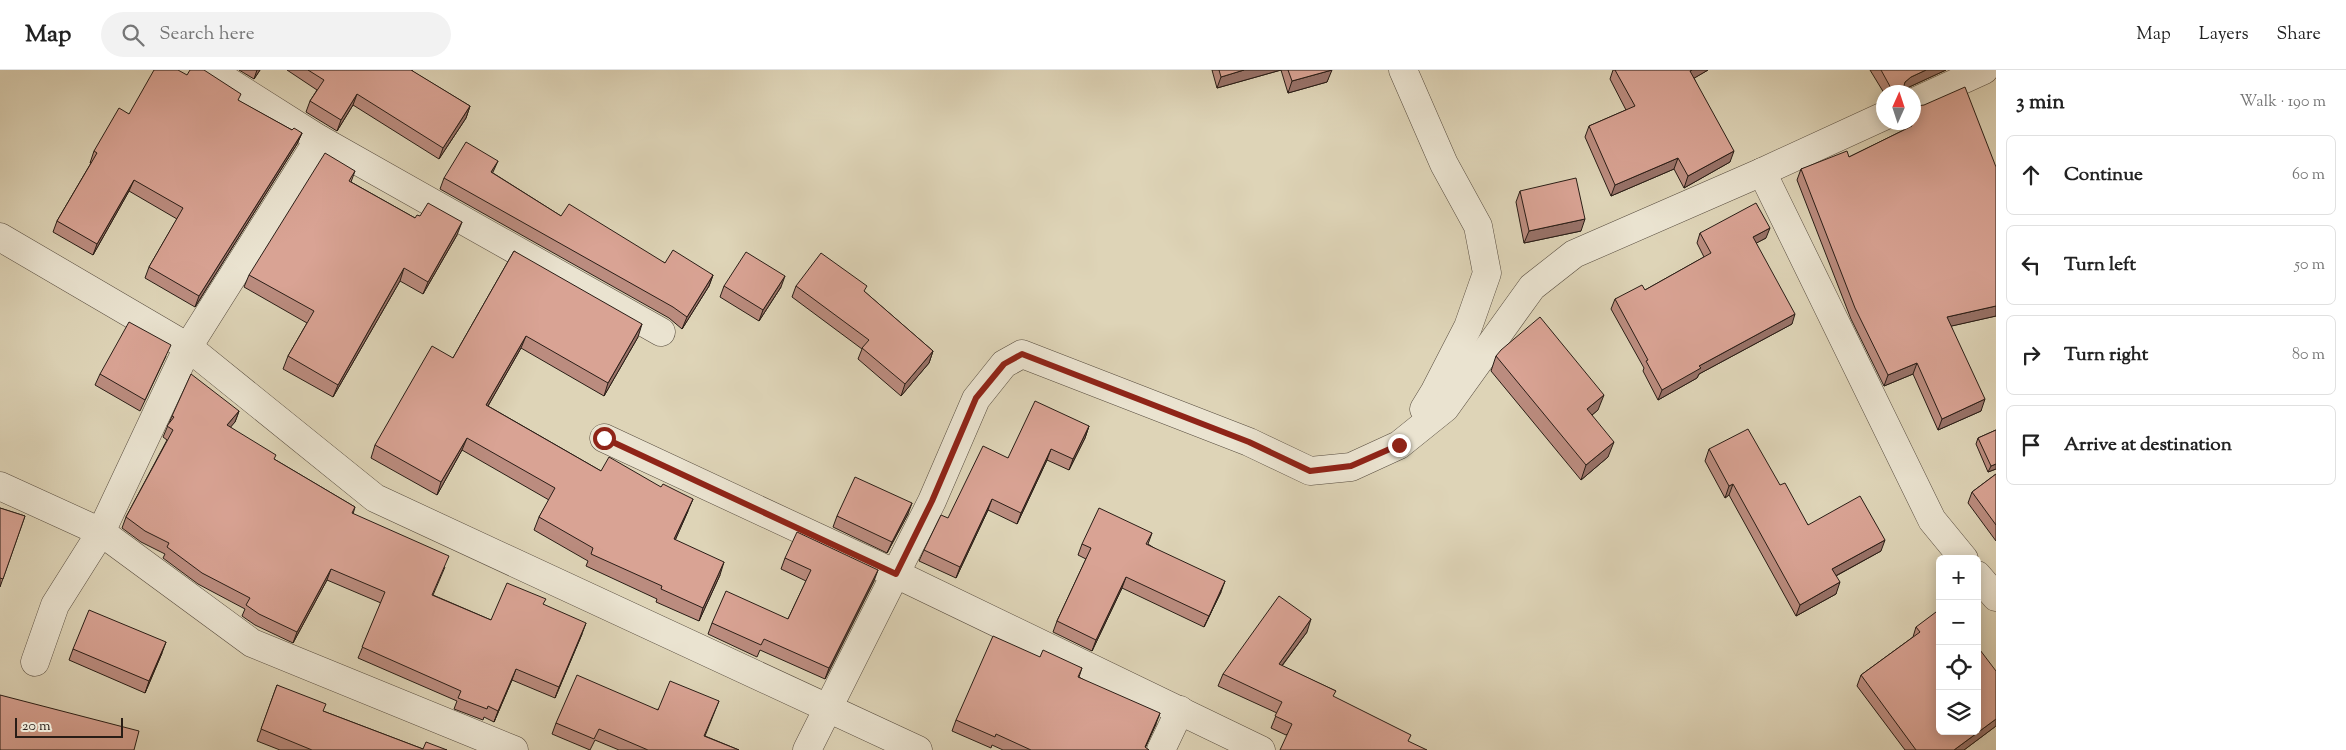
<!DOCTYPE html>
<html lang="en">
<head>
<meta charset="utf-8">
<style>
	:root { --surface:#fff; --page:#f2f2f2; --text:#222; --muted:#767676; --line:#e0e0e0 }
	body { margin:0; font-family:"Sorts Mill Goudy",serif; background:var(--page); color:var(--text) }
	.controls { position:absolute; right:15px; bottom:15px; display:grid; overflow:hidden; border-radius:8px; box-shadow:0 2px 12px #0003 }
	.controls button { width:45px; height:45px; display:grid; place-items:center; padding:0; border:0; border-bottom:1px solid var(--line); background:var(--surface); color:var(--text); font:25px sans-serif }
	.compass { position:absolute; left:1876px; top:15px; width:45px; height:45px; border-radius:50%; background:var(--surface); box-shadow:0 2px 12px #0003; rotate:3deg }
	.scale { position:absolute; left:15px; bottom:12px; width:108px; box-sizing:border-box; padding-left:5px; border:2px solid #291d16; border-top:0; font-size:14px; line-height:18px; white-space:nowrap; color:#291d16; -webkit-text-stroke:4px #eae3d0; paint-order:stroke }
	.stop { position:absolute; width:15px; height:15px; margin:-11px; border:4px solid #8f2418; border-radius:50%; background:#fff }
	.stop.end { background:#8f2418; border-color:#fff; box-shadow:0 1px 5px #0008 }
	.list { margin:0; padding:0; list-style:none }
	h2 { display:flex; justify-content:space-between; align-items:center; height:65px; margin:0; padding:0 20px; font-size:21px }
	h2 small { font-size:16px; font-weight:400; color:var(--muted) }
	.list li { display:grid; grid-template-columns:32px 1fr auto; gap:15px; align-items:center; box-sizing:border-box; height:80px; margin:0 10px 10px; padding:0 10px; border:1px solid var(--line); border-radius:8px }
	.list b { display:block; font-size:19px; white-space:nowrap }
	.list em { font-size:16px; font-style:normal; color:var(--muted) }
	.icon { flex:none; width:28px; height:28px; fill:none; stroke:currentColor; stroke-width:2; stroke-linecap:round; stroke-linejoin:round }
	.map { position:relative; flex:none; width:1996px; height:680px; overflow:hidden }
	header { display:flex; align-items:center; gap:30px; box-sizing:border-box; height:70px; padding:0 25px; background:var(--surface); border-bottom:1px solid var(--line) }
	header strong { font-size:24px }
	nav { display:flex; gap:28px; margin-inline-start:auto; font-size:18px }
	.search { width:350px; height:45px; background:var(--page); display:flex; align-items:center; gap:12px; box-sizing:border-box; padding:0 18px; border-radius:28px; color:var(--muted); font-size:19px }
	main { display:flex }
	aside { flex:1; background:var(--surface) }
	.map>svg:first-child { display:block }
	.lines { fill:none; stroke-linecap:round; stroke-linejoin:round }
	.minor-casing { stroke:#564b3e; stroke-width:29 }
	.minor { stroke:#eae3d0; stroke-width:28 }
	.wall { fill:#bb8c7f; stroke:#291d16 }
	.shaded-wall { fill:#987268; stroke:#291d16 }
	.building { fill:#d9a394; stroke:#291d16 }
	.route { stroke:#8f2418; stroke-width:6 }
</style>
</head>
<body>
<header>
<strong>Map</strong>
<div class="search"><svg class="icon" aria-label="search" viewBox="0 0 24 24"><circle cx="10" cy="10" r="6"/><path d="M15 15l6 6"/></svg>Search here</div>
<nav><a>Map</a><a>Layers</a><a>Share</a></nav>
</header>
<main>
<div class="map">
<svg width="1996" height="680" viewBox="0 0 1996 680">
	<rect width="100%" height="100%" fill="#ded4b7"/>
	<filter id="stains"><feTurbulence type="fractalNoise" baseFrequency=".004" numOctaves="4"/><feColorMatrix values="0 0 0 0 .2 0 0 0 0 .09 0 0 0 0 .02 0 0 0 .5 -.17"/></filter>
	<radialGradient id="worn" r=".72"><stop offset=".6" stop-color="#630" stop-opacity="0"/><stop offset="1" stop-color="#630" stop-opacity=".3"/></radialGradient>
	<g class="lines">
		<defs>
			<g id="minor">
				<path d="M210 0 319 69 661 262"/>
				<path d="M1403 0 1444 94 1478 156 1487 203 1468 257 1435 321 1424 339"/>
				<path d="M1914 32 1984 0"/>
				<path d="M1762 102 1932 450 1964 489"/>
				<path d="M0 167 188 277 375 428 918 680"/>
				<path d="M604 368 896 504 1261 680"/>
				<path d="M0 416 101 462 252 573 514 680"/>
				<path d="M1977 505 1996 527"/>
				<path d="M35 592 55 535 101 462 188 277 319 69"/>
				<path d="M807 680 932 431 976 329 1004 294 1022 284 1249 372 1310 401 1351 397 1399 375 1445 338 1532 217 1574 184 1762 102 1884 46"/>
				<path d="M1161 680 1180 640"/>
			</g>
		</defs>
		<use href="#minor" class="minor-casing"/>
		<use href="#minor" class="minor"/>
	</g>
	<g class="wall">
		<path d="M239 0H260L254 9Z"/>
		<path d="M287 0H413L412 1 470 36 466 48 439 89 353 35 337 61 306 42 310 31 317 20Z"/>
		<path d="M1212 0H1281L1217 18Z"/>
		<path d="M1281 0H1331L1327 12 1288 23Z"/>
		<path d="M1613 0H1708L1694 8 1730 92 1684 118 1674 99 1611 126 1585 67 1589 56 1626 40 1610 9Z"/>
		<path d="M1870 0H1946L1907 18 1903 22 1884 23Z"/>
		<path d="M239 31 292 60 302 63 297 74 195 237 145 208 149 197 177 149 129 121 93 185 53 162 57 151 91 93H90L94 81 129 44Z"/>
		<path d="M1900 52H1914L1996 246 1951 256 1981 341 1938 360 1913 304 1884 316 1851 249 1797 110 1801 99 1849 87 1904 60Z"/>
		<path d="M355 101 351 112 415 148 457 165 423 224 400 211 333 327 283 299 288 286 307 253 244 217 249 205Z"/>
		<path d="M493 103 561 146 665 193 713 205 709 216 682 259 669 248 440 119 444 108Z"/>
		<path d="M1520 121 1581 161 1524 173 1516 132Z"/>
		<path d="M1700 163 1766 168 1756 173 1792 254 1699 304 1697 308 1658 330 1643 301 1644 298 1611 239 1615 229 1645 220 1704 187 1697 173Z"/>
		<path d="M514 181 638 267 604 326 521 278 488 336 601 401 688 441 675 470 720 505 699 551 656 532 657 529 586 496 588 491 534 460 539 447 549 430 462 380 437 425 371 388 375 375 453 288Z"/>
		<path d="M724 216 781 217 759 251 720 227Z"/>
		<path d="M796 216 865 222 933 281 929 293 901 326 858 289 862 279 792 227Z"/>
		<path d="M166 286 140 341 95 315 100 304Z"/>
		<path d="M1496 286 1598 340 1592 345 1608 387 1581 410 1491 301Z"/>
		<path d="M239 341 235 352 230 357 274 389 355 437 353 444 445 497 433 525 491 550 544 535 582 564 555 628 512 610 494 652 484 647 483 650 454 639 457 631 358 588 381 533 327 510 293 573 255 555 242 546 245 539 198 514 163 488 165 484 141 472 122 458 126 447 167 370 163 367 172 346Z"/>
		<path d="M1089 356 1085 368 1069 400 1047 390 1017 454 988 440 956 508 919 491 924 480 1008 388Z"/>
		<path d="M1996 360V399L1988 402 1976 374 1978 368Z"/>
		<path d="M1709 379 1780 415 1808 455 1881 481 1836 506V524L1796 546 1729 425 1725 428 1705 391Z"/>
		<path d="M1996 404V471L1968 433 1972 422Z"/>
		<path d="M0 438 25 446 0 517Z"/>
		<path d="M908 444 887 483 833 457 837 446Z"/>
		<path d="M1152 463 1148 474 1221 522 1204 557 1122 518 1092 581 1053 562 1057 551 1086 489 1078 485 1082 474Z"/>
		<path d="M785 488 874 511 825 609 760 580 757 587 708 564 712 553 788 549 806 511 781 499Z"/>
		<path d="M1916 557 1996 601V656L1964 680H1905L1857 616 1861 605 1913 567Z"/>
		<path d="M1307 562 1282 596 1336 621 1286 665 1271 658 1277 643 1218 616 1223 604Z"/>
		<path d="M73 579 162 583 145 623 69 590Z"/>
		<path d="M1040 587 1082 598 1079 607 1156 654 1145 678 1149 680H1003L992 675 991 678 952 661 956 650Z"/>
		<path d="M277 615 323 641 423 679 447 680H280L257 671Z"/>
		<path d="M719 631 705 666 739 680H619L595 670 590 680 552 664 556 653Z"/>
	</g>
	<g class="shaded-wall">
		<path d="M257 0H260L254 9Z"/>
		<path d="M1244 0H1281L1217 18 1221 7Z"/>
		<path d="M1332 0 1327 12 1288 23 1292 11Z"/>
		<path d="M1692 0H1708L1686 13 1690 1Z"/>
		<path d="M1926 0H1946L1907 18 1901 22 1905 12 1911 7Z"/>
		<path d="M357 24 353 35 337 61 341 50Z"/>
		<path d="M470 36 466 48 439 89 443 78Z"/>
		<path d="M302 63 297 74 195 237 199 226Z"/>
		<path d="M1734 81 1730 92 1684 118 1688 106Z"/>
		<path d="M1678 88 1674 99 1611 126 1615 115Z"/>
		<path d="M498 91 493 102 487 113 491 102Z"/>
		<path d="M134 110 129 121 93 185 97 174Z"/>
		<path d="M1585 149 1581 161 1524 173 1529 161Z"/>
		<path d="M462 152 457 165 423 224 428 212Z"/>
		<path d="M1770 158 1766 168 1749 177 1753 167Z"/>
		<path d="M404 198 400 211 333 327 338 315Z"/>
		<path d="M713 205 709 216 682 259 687 247Z"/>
		<path d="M785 206 781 217 759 251 763 240Z"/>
		<path d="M1996 236V246L1943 258 1947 247Z"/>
		<path d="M1795 244 1792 254 1699 304 1697 308 1658 330 1662 320 1699 296Z"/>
		<path d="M642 254 638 267 604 326 608 313Z"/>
		<path d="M526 266 521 278 481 348 486 335Z"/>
		<path d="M933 281 929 293 901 326 905 314Z"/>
		<path d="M1917 293 1913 304 1884 316 1888 305Z"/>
		<path d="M1604 325 1598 340 1581 354 1587 339Z"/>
		<path d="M1985 329 1981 341 1938 360 1942 349Z"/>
		<path d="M239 341 235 352 223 366 227 355Z"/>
		<path d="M1089 356 1085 368 1069 400 1073 389Z"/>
		<path d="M467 368 462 380 437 425 441 412Z"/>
		<path d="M1614 372 1608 387 1581 410 1586 395Z"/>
		<path d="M1051 379 1047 390 1017 454 1021 443Z"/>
		<path d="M1996 394V399L1988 402 1991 396Z"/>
		<path d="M1733 414 1729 425 1725 428 1729 416Z"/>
		<path d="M693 429 688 441 670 482 674 469Z"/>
		<path d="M992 429 988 440 956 508 960 497Z"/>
		<path d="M912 433 908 444 887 483 892 472Z"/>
		<path d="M1885 470 1881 481 1828 510 1832 499Z"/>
		<path d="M724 492 720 505 699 551 703 538Z"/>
		<path d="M331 499 327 510 293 573 297 562Z"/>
		<path d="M878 500 874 511 825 609 829 598Z"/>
		<path d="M1126 507 1122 518 1092 581 1096 570Z"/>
		<path d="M1225 511 1221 522 1204 557 1209 546Z"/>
		<path d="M1840 512 1836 524 1796 546 1800 535Z"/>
		<path d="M1311 549 1307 562 1274 606 1279 594Z"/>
		<path d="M586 553 582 564 555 628 559 617Z"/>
		<path d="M166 572 162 583 145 623 149 611Z"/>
		<path d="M516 599 512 610 494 652 498 641Z"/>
		<path d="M1160 643 1156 654 1144 680Z"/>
		<path d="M1996 649V656L1964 680H1954Z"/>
	</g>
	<g class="building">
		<path d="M154 0H178L187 5 190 0H204L241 24 238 30 292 60 294 58 302 63 199 226 149 197 183 138 134 110 97 174 57 151 97 83 94 81 119 38 129 44Z"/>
		<path d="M308 0H411L470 36 443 78 357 24 341 50 310 31 324 10Z"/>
		<path d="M1219 0H1244L1221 7Z"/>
		<path d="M1288 0H1332L1292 11Z"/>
		<path d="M1615 0H1692L1690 1 1734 81 1688 106 1678 88 1615 115 1589 56 1635 36Z"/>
		<path d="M1881 0H1926L1911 7 1905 12 1903 19V22H1895L1892 20Z"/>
		<path d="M1965 17 1996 97V236L1947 247 1985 329 1942 349 1917 293 1888 305 1855 238 1801 99 1847 81 1849 87 1912 56 1910 52H1914V35L1916 36 1924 35Z"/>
		<path d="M466 72 498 91 491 102 561 146 569 134 665 193 673 180 713 205 687 247 673 237 444 108Z"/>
		<path d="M325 83 355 101 349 111 415 148 417 145 420 146 428 133 462 152 428 212 404 198 338 315 288 286 314 241 249 205Z"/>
		<path d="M1576 108 1585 149 1529 161 1520 121Z"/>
		<path d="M1756 133 1770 158 1753 167 1795 244 1699 296 1701 298 1662 320 1646 291 1648 290 1615 229 1642 215 1645 220 1711 183 1700 163Z"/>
		<path d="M514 181 642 254 608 313 526 266 486 335 601 401 609 387 661 417 663 414 693 429 674 469 724 492 703 538 661 519 662 516 591 484 593 478 539 447 555 418 467 368 441 412 375 375 432 276 453 288Z"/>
		<path d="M746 182 785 206 763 240 724 216Z"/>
		<path d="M821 183 867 216 864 221 933 281 905 314 862 278 869 270 796 216Z"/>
		<path d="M1540 247 1604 325 1587 339 1614 372 1586 395 1496 286 1501 280Z"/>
		<path d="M129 252 171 275 145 330 100 304Z"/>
		<path d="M191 304 239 341 227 355 276 385 274 389 355 437 352 443 449 486 432 525 491 550 507 513 546 529 543 534 586 553 559 617 516 599 498 641 488 636 487 639 458 628 461 621 362 577 385 522 331 499 297 562 259 544 246 535 250 528 202 503 167 477 169 473 145 461 126 447 173 360 167 356 174 347 172 346Z"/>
		<path d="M1035 331 1089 356 1073 389 1051 379 1021 443 992 429 960 497 924 480 941 445 948 448 983 376 1008 388Z"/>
		<path d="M1748 359 1780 415 1785 413 1808 455 1860 426 1885 470 1832 499 1840 512 1800 535 1733 414 1729 416 1709 379Z"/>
		<path d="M1996 360V394L1991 396 1978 368Z"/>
		<path d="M1996 404V455L1972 422Z"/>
		<path d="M855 407 912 433 892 472 837 446Z"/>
		<path d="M0 438 25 446 3 509 0 508Z"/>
		<path d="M1099 438 1152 463 1146 474 1225 511 1209 546 1126 507 1096 570 1057 551 1091 478 1082 474Z"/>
		<path d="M797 462 878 500 829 598 764 569 761 575 712 553 726 521 788 549 811 500 785 488Z"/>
		<path d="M1279 526 1311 549 1279 594 1336 621 1333 626 1411 665 1408 671 1427 680H1280L1292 654 1275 646 1282 632 1223 604Z"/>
		<path d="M1940 539V661H1977V576L1996 601V649L1954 680H1916L1861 605 1920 562 1916 557Z"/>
		<path d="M89 540 166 572 149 611 73 579Z"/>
		<path d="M993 566 1040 587 1043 580 1082 598 1078 607 1160 643 1145 677 1149 680H1031L996 664 995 667 956 650Z"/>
		<path d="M577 605 658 640 670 611 719 631 704 666 739 680H648L599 659 594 669 556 653Z"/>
		<path d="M277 615 326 634 323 641 423 679 426 672 447 680H312L261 659Z"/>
		<path d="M0 625 139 661 134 680H0Z"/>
	</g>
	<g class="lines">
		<path class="route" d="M604 368 896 504 932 431 976 328 1004 294 1022 284 1249 372 1310 401 1351 396 1399 375"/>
	</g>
	<rect width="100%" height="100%" filter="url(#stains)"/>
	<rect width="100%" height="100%" fill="url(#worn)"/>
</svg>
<div class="controls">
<button>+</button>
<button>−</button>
<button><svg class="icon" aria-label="locate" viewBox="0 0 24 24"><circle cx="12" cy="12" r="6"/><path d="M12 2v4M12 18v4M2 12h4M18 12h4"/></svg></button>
<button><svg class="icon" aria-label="layers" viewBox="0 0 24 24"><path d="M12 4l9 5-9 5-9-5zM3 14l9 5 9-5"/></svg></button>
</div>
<svg class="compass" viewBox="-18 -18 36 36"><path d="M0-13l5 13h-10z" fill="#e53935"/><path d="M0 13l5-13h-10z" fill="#767676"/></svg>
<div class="scale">20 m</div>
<div class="stop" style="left:604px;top:368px"></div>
<div class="stop end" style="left:1399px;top:375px"></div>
</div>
<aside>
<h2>3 min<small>Walk · 190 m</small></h2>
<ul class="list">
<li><svg class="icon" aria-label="ahead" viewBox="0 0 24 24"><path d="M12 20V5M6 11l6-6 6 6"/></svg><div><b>Continue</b></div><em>60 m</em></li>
<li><svg class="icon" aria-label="left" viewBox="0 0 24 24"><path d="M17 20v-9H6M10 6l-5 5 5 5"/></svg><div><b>Turn left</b></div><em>50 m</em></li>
<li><svg class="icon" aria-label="right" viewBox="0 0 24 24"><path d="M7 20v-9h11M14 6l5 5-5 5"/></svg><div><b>Turn right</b></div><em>80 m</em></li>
<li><svg class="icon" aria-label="arrive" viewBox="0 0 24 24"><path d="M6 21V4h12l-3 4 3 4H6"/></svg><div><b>Arrive at destination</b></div></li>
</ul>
</aside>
</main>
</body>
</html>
